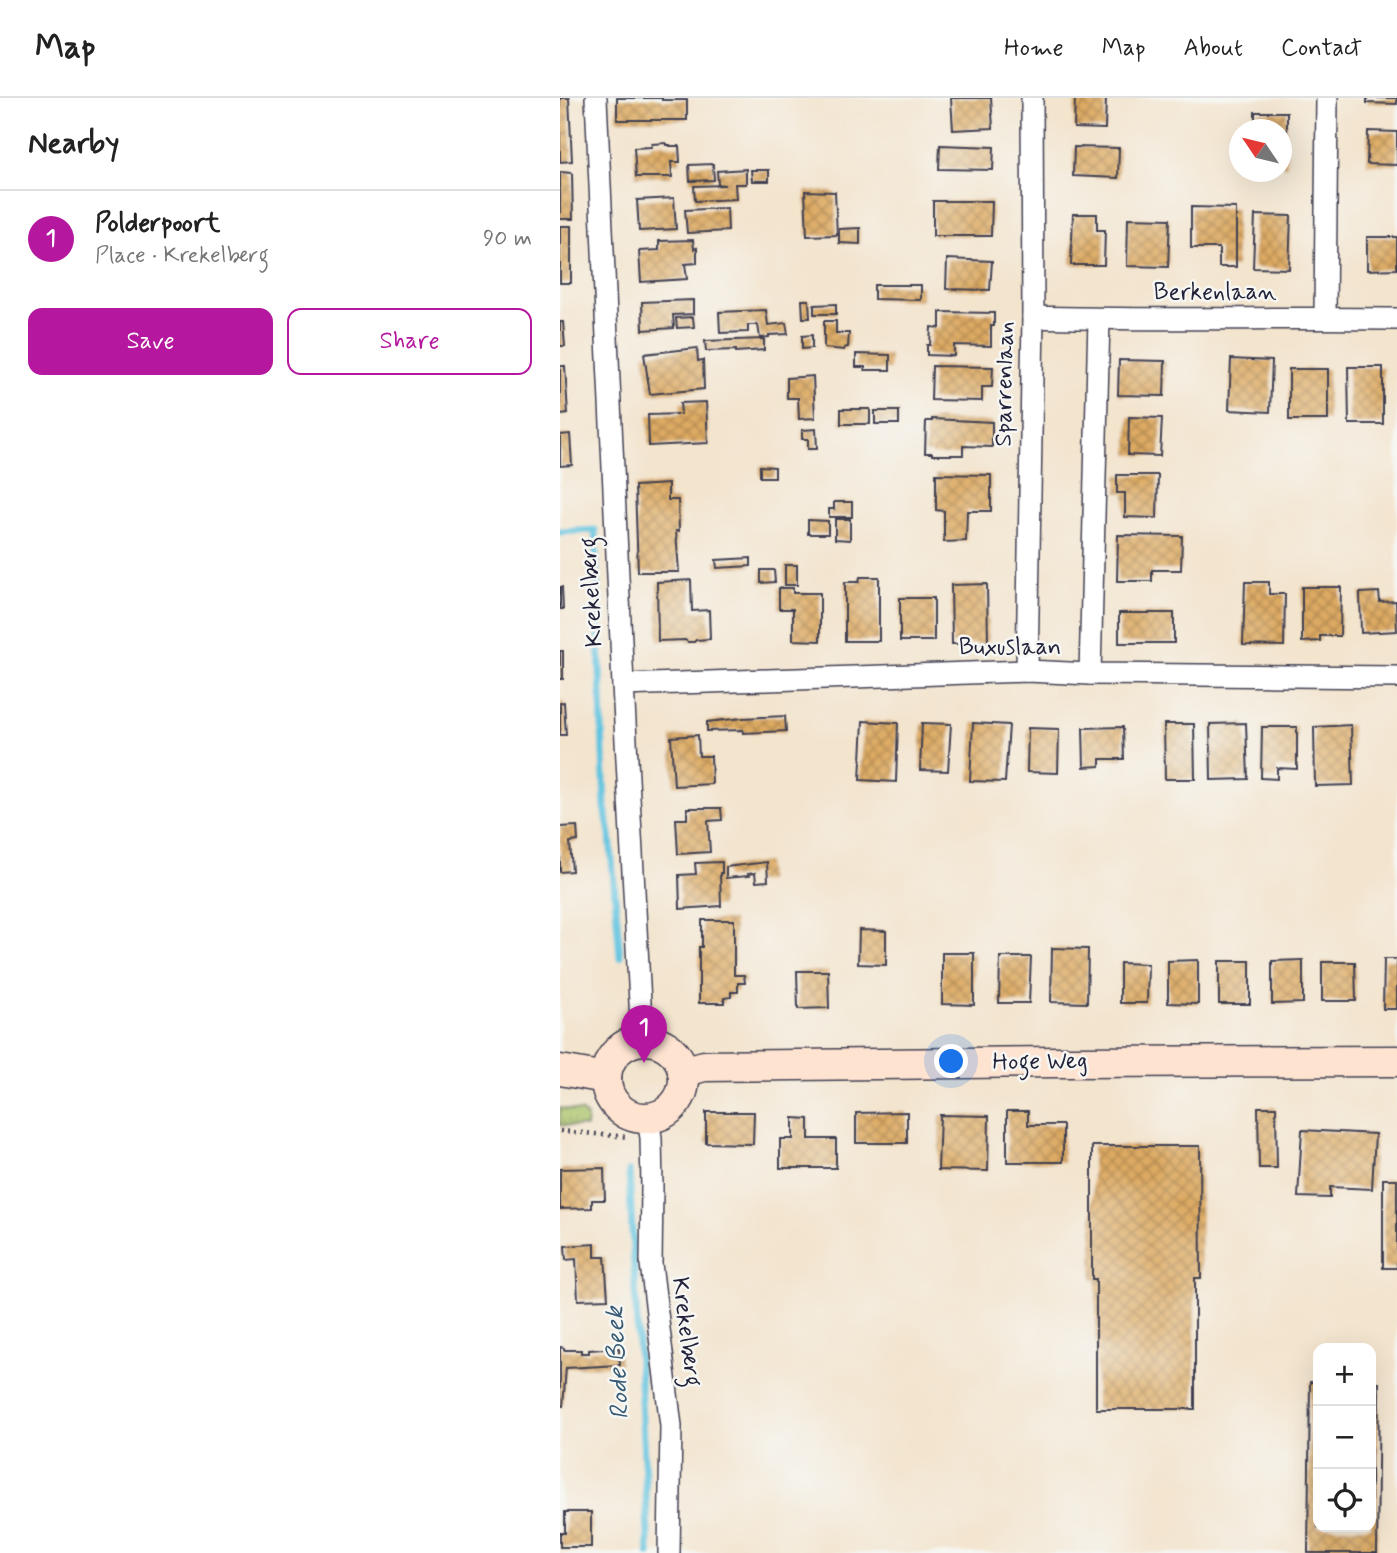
<!DOCTYPE html>
<html lang="en">
<head>
<meta charset="utf-8">
<style>
	:root { --surface:#fff; --page:#f2f2f2; --text:#222; --muted:#767676; --line:#e0e0e0; --accent:#b5179e }
	body { margin:0; font-family:Mynerve,sans-serif; background:var(--page); color:var(--text) }
	.controls { position:absolute; right:21px; bottom:21px; display:grid; overflow:hidden; border-radius:14px; box-shadow:0 7px 28px #0002 }
	.controls button { width:63px; height:63px; display:grid; place-items:center; padding:0; border:0; border-bottom:2px solid var(--line); background:var(--surface); color:var(--text); font:35px sans-serif }
	.compass { position:absolute; left:669px; top:21px; width:63px; height:63px; border-radius:50%; background:var(--surface); box-shadow:0 7px 28px #0002; rotate:305deg }
	.you { position:absolute; left:392px; top:964px; width:24px; height:24px; margin:-18px; border:5px solid #fff; border-radius:50%; background:#1a73e8; box-shadow:0 0 0 10px #1a73e833 }
	.badge { display:grid; place-items:center; width:46px; height:46px; border-radius:50%; background:var(--accent); color:#fff; font-size:23px; font-weight:700 }
	.pin { position:absolute; translate:-50% -58px; filter:drop-shadow(0 2px 4px #0008) }
	.pin::after { content:''; position:absolute; top:37px; width:24px; height:21px; background:inherit; clip-path:polygon(0 0,100% 0,50% 100%) }
	.list { margin:0; padding:0; list-style:none }
	h2 { display:flex; justify-content:space-between; align-items:center; height:91px; margin:0; padding:0 28px; font-size:30px }
	h2 small { font-size:23px; font-weight:400; color:var(--muted) }
	.list li { display:grid; grid-template-columns:46px 1fr auto; gap:21px; align-items:center; box-sizing:border-box; height:98px; padding:0 28px; border-top:2px solid var(--line) }
	.list b { display:block; font-size:26px; white-space:nowrap }
	.list p { margin:0; font-size:23px; white-space:nowrap; color:var(--muted) }
	.list em { font-size:23px; font-style:normal; color:var(--muted) }
	.actions { display:flex; gap:14px; padding:21px 28px }
	.actions a { flex:1; padding:16px 0; border:2px solid var(--accent); border-radius:14px; text-align:center; font-size:24px; color:var(--accent) }
	.actions .main { background:var(--accent); color:#fff }
	.icon { flex:none; width:38px; height:38px; fill:none; stroke:currentColor; stroke-width:2; stroke-linecap:round; stroke-linejoin:round }
	.map { position:relative; flex:none; width:837px; height:1455px; overflow:hidden }
	header { display:flex; align-items:center; gap:42px; box-sizing:border-box; height:98px; padding:0 35px; background:var(--surface); border-bottom:2px solid var(--line) }
	header strong { font-size:33px }
	nav { display:flex; gap:38px; margin-inline-start:auto; font-size:24px }
	main { display:flex }
	aside { flex:1; background:var(--surface) }
	.map>svg:first-child { display:block }
	.grass { fill:url(#grass-tufts); stroke:#667252; stroke-width:2 }
	.lines { fill:none; stroke-linecap:round; stroke-linejoin:round }
	.stream { stroke:#62c4e0; stroke-width:7 }
	.building { fill:url(#building-cross-hatch) }
	.street-casing { stroke:#413f51; stroke-width:24 }
	.secondary-casing { stroke:#413f51; stroke-width:33 }
	.path { stroke:#413f51; stroke-width:4.5; stroke-dasharray:2 5; stroke-linecap:butt }
	.street { stroke:#fff; stroke-width:21 }
	.secondary { stroke:#fee3d1; stroke-width:30 }
	.labels { text-anchor:middle; dominant-baseline:central; stroke-width:5; stroke-linejoin:round; paint-order:stroke }
	.street-label { font-size:24px; fill:#22223b; stroke:#f6f6f2 }
	.water-label { font-size:26px; font-style:italic; fill:#385b75; stroke:#f6f6f2 }
</style>
</head>
<body>
<header>
<strong>Map</strong>
<nav><a>Home</a><a>Map</a><a>About</a><a>Contact</a></nav>
</header>
<main>
<aside>
<h2>Nearby<small></small></h2>
<ul class="list">
<li><span class="badge">1</span><div><b>Polderpoort</b><p>Place · Krekelberg</p></div><em>90 m</em></li>
</ul>
<div class="actions"><a class="main">Save</a><a>Share</a></div>
</aside>
<div class="map">
<svg width="837" height="1455" viewBox="0 0 837 1455">
	<defs>
		<pattern id="grass-tufts" width="24" height="20" patternUnits="userSpaceOnUse" patternTransform="scale(1.75)"><rect width="24" height="20" fill="#a9c268"/><path d="M3 7l-1-3M5 7V3M7 7l1-3M15 17l-1-3M17 17v-4M19 17l1-3" fill="none" stroke="#91a65b"/></pattern>
		<pattern id="building-cross-hatch" width="8" height="8" patternUnits="userSpaceOnUse" patternTransform="scale(1.75)"><rect width="8" height="8" fill="#ddaa62"/><path d="M0 0l8 8M0 8l8-8" fill="none" stroke="#b38a52"/></pattern>
	</defs>
	<rect width="100%" height="100%" fill="#f6f6f2"/>
	<filter id="ink" filterUnits="userSpaceOnUse"><feTurbulence type="fractalNoise" baseFrequency=".0143" numOctaves="2"/><feDisplacementMap in="SourceGraphic" scale="14" xChannelSelector="R" yChannelSelector="G"/><feConvolveMatrix kernelMatrix="1 2 1 2 8 2 1 2 1" color-interpolation-filters="sRGB"/></filter>
	<filter id="wash" filterUnits="userSpaceOnUse"><feTurbulence type="fractalNoise" baseFrequency=".00686" numOctaves="4" result="noise"/><feDisplacementMap in="SourceGraphic" scale="28" xChannelSelector="R" yChannelSelector="G"/><feGaussianBlur stdDeviation="1.57" result="paint"/><feColorMatrix in="noise" values="0 0 0 0 0 0 0 0 0 0 0 0 0 0 0 0 0 1.4 0 .05"/><feComposite in="paint" operator="in"/></filter>
	<g filter="url(#wash)">
		<rect width="100%" height="100%" fill="#f3e4ce"/>
		<path class="grass" d="M0 1010 22 1014 27 1019 26 1029 0 1027Z"/>
		<g class="lines">
			<g class="stream">
				<path d="M0 434 35 432 45 709 50 737 60 859"/>
				<path d="M69 1074 89 1455"/>
			</g>
		</g>
		<g id="blocks">
			<g class="building">
				<path d="M0 0H9L12 63 0 64Z"/>
				<path d="M57 0H102V2H127V22H57Z"/>
				<path d="M391 0H431L433 30 393 32Z"/>
				<path d="M515 0H546L545 31 514 30Z"/>
				<path d="M807 0H837V6L807 5Z"/>
				<path d="M695 14H727V68H722V32H695Z"/>
				<path d="M808 33 837 34V67L807 66Z"/>
				<path d="M106 45V47H110V48H119L120 64H111L112 79H76L74 50 91 49 92 46Z"/>
				<path d="M380 47 434 49 433 72 379 71Z"/>
				<path d="M514 49 559 50 558 80 513 78Z"/>
				<path d="M153 66 154 82 130 83 129 67Z"/>
				<path d="M186 71V86H175L176 101 135 103 134 88 165 87 158 86 157 73Z"/>
				<path d="M191 72H209V83H192Z"/>
				<path d="M0 74 12 75 13 121H0Z"/>
				<path d="M245 93 275 94 277 137 247 138Z"/>
				<path d="M114 100 116 131 79 133 77 102Z"/>
				<path d="M373 103H432L431 138H373Z"/>
				<path d="M631 109 676 110V169H659V150H631Z"/>
				<path d="M167 110 168 133 127 135 125 112Z"/>
				<path d="M513 116H537V132H545L544 167H511Z"/>
				<path d="M695 117 731 118 729 171 693 170Z"/>
				<path d="M568 120 610 121 608 169 567 168Z"/>
				<rect x="0" y="128" width="11" height="57"/>
				<path d="M300 130V146L279 145V131Z"/>
				<path d="M807 139H837V171L807 172Z"/>
				<path d="M133 142 134 151 137 150V165L125 166 127 181 81 184 79 153 99 152V143Z"/>
				<path d="M387 161 432 163 430 192 386 191Z"/>
				<path d="M314 187H361V202L314 201Z"/>
				<path d="M133 202V216L113 217 114 230 83 232 82 204Z"/>
				<path d="M242 202H249L250 220H243Z"/>
				<path d="M276 206V216H254V207Z"/>
				<path d="M206 212 208 227 226 225 228 236 209 237V239L200 240 198 227H188V234L160 235 159 214Z"/>
				<path d="M380 214 434 215V228H431V248L394 247V258L367 257V247H370L371 229 380 230Z"/>
				<path d="M133 219 134 229 117 230 116 220Z"/>
				<path d="M264 223H276V235H289L288 249 284 250V252L264 250Z"/>
				<path d="M0 224H3L5 248H0Z"/>
				<path d="M252 237V250L242 251V238Z"/>
				<path d="M204 241V252L176 254V252L146 253 145 243Z"/>
				<path d="M137 250 138 263 143 262 144 291 90 296 84 256Z"/>
				<path d="M296 256 330 257V272H305V269H296Z"/>
				<path d="M671 261 712 263 710 314 669 312Z"/>
				<path d="M559 262 605 263 604 298 558 297Z"/>
				<path d="M0 268H5L8 316 0 317Z"/>
				<path d="M372 268 433 269 432 289H422V303L371 302Z"/>
				<path d="M788 269H823V326H789Z"/>
				<rect x="729" y="271" width="39" height="51"/>
				<path d="M253 278 255 320 239 321 238 300H227V280Z"/>
				<path d="M146 304 148 345 89 348 88 317 121 316 120 305Z"/>
				<rect x="281" y="311" width="29" height="15"/>
				<rect x="315" y="313" width="24" height="13"/>
				<path d="M569 319 602 320 600 358 568 357Z"/>
				<path d="M372 321 432 324V349L403 348V357H372V355H365L366 323H372Z"/>
				<path d="M256 331 257 351H248V341H242V332Z"/>
				<path d="M10 336 12 367 0 368V337Z"/>
				<path d="M200 368 215 369V379H200Z"/>
				<path d="M376 376 431 377V413H407L406 443 384 444V413L376 412Z"/>
				<path d="M557 377H598L597 420 565 419V395H557Z"/>
				<path d="M108 386V402H118L119 433H116L119 474H78L75 388Z"/>
				<path d="M274 404H292V419H269V411H274Z"/>
				<path d="M275 421H290V442L275 441Z"/>
				<path d="M248 422 268 423V436H248Z"/>
				<path d="M558 437 622 438 621 472H592V483H557Z"/>
				<path d="M191 460V468L157 470 156 462Z"/>
				<rect x="225" y="467" width="12" height="20"/>
				<path d="M201 472H214L215 484 201 485Z"/>
				<path d="M300 479H319V543H285V484H299Z"/>
				<path d="M131 482 132 513 149 512 150 541 136 542 134 544H128L125 542 98 543 97 484Z"/>
				<path d="M685 484H709V496H725L724 548 683 547Z"/>
				<path d="M427 486 428 546H392L391 487Z"/>
				<path d="M0 489H2L3 511H0Z"/>
				<path d="M742 489H781L780 538H760V543L742 544Z"/>
				<path d="M219 490H233V495H260V543L233 542V511H219Z"/>
				<path d="M819 494 820 504 836 503 837 533 801 535 800 495Z"/>
				<rect x="340" y="500" width="34" height="43"/>
				<rect x="559" y="515" width="55" height="30"/>
				<rect x="0" y="553" width="3" height="28"/>
				<path d="M4 604 6 637H0V605Z"/>
				<path d="M225 618 226 633 183 635V632L147 633V624L183 620Z"/>
				<path d="M303 623 338 625 336 684 300 682Z"/>
				<path d="M362 625 391 626 388 673 360 672Z"/>
				<path d="M413 625 449 627 445 684 410 683Z"/>
				<path d="M686 625 688 681 651 682 650 626Z"/>
				<path d="M604 626H634L635 681H605Z"/>
				<path d="M791 627 793 687 755 688 754 629Z"/>
				<path d="M563 629 564 661H540V668L524 669 523 630Z"/>
				<path d="M702 629H737V671L717 670V681L701 680Z"/>
				<path d="M468 630 499 631 498 675 467 674Z"/>
				<path d="M138 637 139 658H151L152 686 114 688 111 639Z"/>
				<path d="M127 710H161L162 722 148 723 150 754 118 756 116 721H127Z"/>
				<path d="M17 728 18 743 10 744 12 773 0 774V729Z"/>
				<path d="M162 764V775H160L161 808 120 811 119 777 136 776 135 765Z"/>
				<path d="M207 764 208 783 196 784 195 775 188 776 189 778 166 780V769Z"/>
				<path d="M142 822H174V877H184L185 885H178V894H171V899L164 900V905H139V849H142Z"/>
				<path d="M299 832 326 833V867L298 866Z"/>
				<path d="M492 850 528 851 527 905 491 904Z"/>
				<path d="M382 855H414V907L382 906Z"/>
				<path d="M440 859H471L469 905H439Z"/>
				<path d="M824 861H837V911H823Z"/>
				<path d="M638 862V906L608 905V863Z"/>
				<path d="M743 862V905L712 906V863Z"/>
				<rect x="659" y="863" width="31" height="43"/>
				<path d="M762 864H795L796 903H762Z"/>
				<path d="M560 865 588 866 587 905H560Z"/>
				<path d="M237 873H268L269 910 238 911Z"/>
				<path d="M698 1009H716L717 1070H699Z"/>
				<path d="M447 1013H468V1027H503V1064H447Z"/>
				<path d="M146 1014H194L193 1046 146 1045Z"/>
				<path d="M347 1014V1045H296V1015Z"/>
				<path d="M380 1017 429 1018 428 1073 378 1072Z"/>
				<path d="M233 1020 249 1021V1041H276V1070H220V1041H233Z"/>
				<path d="M742 1032 815 1036 812 1091 770 1089V1100L738 1099Z"/>
				<path d="M532 1048H640L641 1180H635V1311H536V1181H532Z"/>
				<path d="M44 1070 45 1102H32V1110L0 1111V1071Z"/>
				<rect x="823" y="1081" width="14" height="89"/>
				<path d="M35 1146V1159H45L48 1201 18 1202 16 1161 6 1162 5 1148Z"/>
				<path d="M0 1249 4 1250V1252H21V1255H29V1252L59 1250 60 1267 6 1270 3 1308H0Z"/>
				<path d="M750 1284H758V1429H811V1285H819L817 1455H748Z"/>
				<path d="M5 1414H31V1449H0V1435H5Z"/>
			</g>
		</g>
	</g>
	<g filter="url(#ink)">
		<use href="#blocks" fill-opacity="0" stroke="#413f51" stroke-width="2"/>
		<g class="lines">
			<defs>
				<g id="street">
					<path d="M36 0 63 587 82 942"/>
					<path d="M473 219C594 223 716 219 837 221"/>
					<path d="M765 220 767 0"/>
					<path d="M467 573 473 219 472 0"/>
					<path d="M530 576 539 221"/>
					<path d="M63 587 467 573 530 576 837 579"/>
					<path d="M88 1020 91 1040 92 1089 91 1166 111 1328 109 1455"/>
				</g>
				<g id="secondary">
					<circle cx="85" cy="981" r="39"/>
					<path d="M0 972 46 980"/>
					<path d="M123 974 144 968 499 964 837 963"/>
				</g>
			</defs>
			<use href="#street" class="street-casing"/>
			<use href="#secondary" class="secondary-casing"/>
			<path class="path" d="M0 1033 69 1039"/>
			<use href="#street" class="street"/>
			<use href="#secondary" class="secondary"/>
		</g>
	</g>
	<g class="labels">
		<g class="street-label">
			<text x="655" y="194">Berkenlaan</text>
			<text transform="translate(445 286) rotate(-89)">Sparrenlaan</text>
			<text transform="translate(32 494) rotate(-93)">Krekelberg</text>
			<text x="450" y="549">Buxuslaan</text>
			<text transform="translate(480 964) rotate(-1)">Hoge Weg</text>
			<text transform="translate(126 1234) rotate(83)">Krekelberg</text>
		</g>
		<g class="water-label">
			<text transform="translate(58 1265) rotate(-93)">Rode Beek</text>
		</g>
	</g>
</svg>
<div class="controls">
<button>+</button>
<button>−</button>
<button><svg class="icon" aria-label="locate" viewBox="0 0 24 24"><circle cx="12" cy="12" r="6"/><path d="M12 2v4M12 18v4M2 12h4M18 12h4"/></svg></button>
</div>
<svg class="compass" viewBox="-18 -18 36 36"><path d="M0-13l5 13h-10z" fill="#e53935"/><path d="M0 13l5-13h-10z" fill="#767676"/></svg>
<div class="you"></div>
<div class="pin badge" style="left:84px;top:965px">1</div>
</div>
</main>
</body>
</html>
